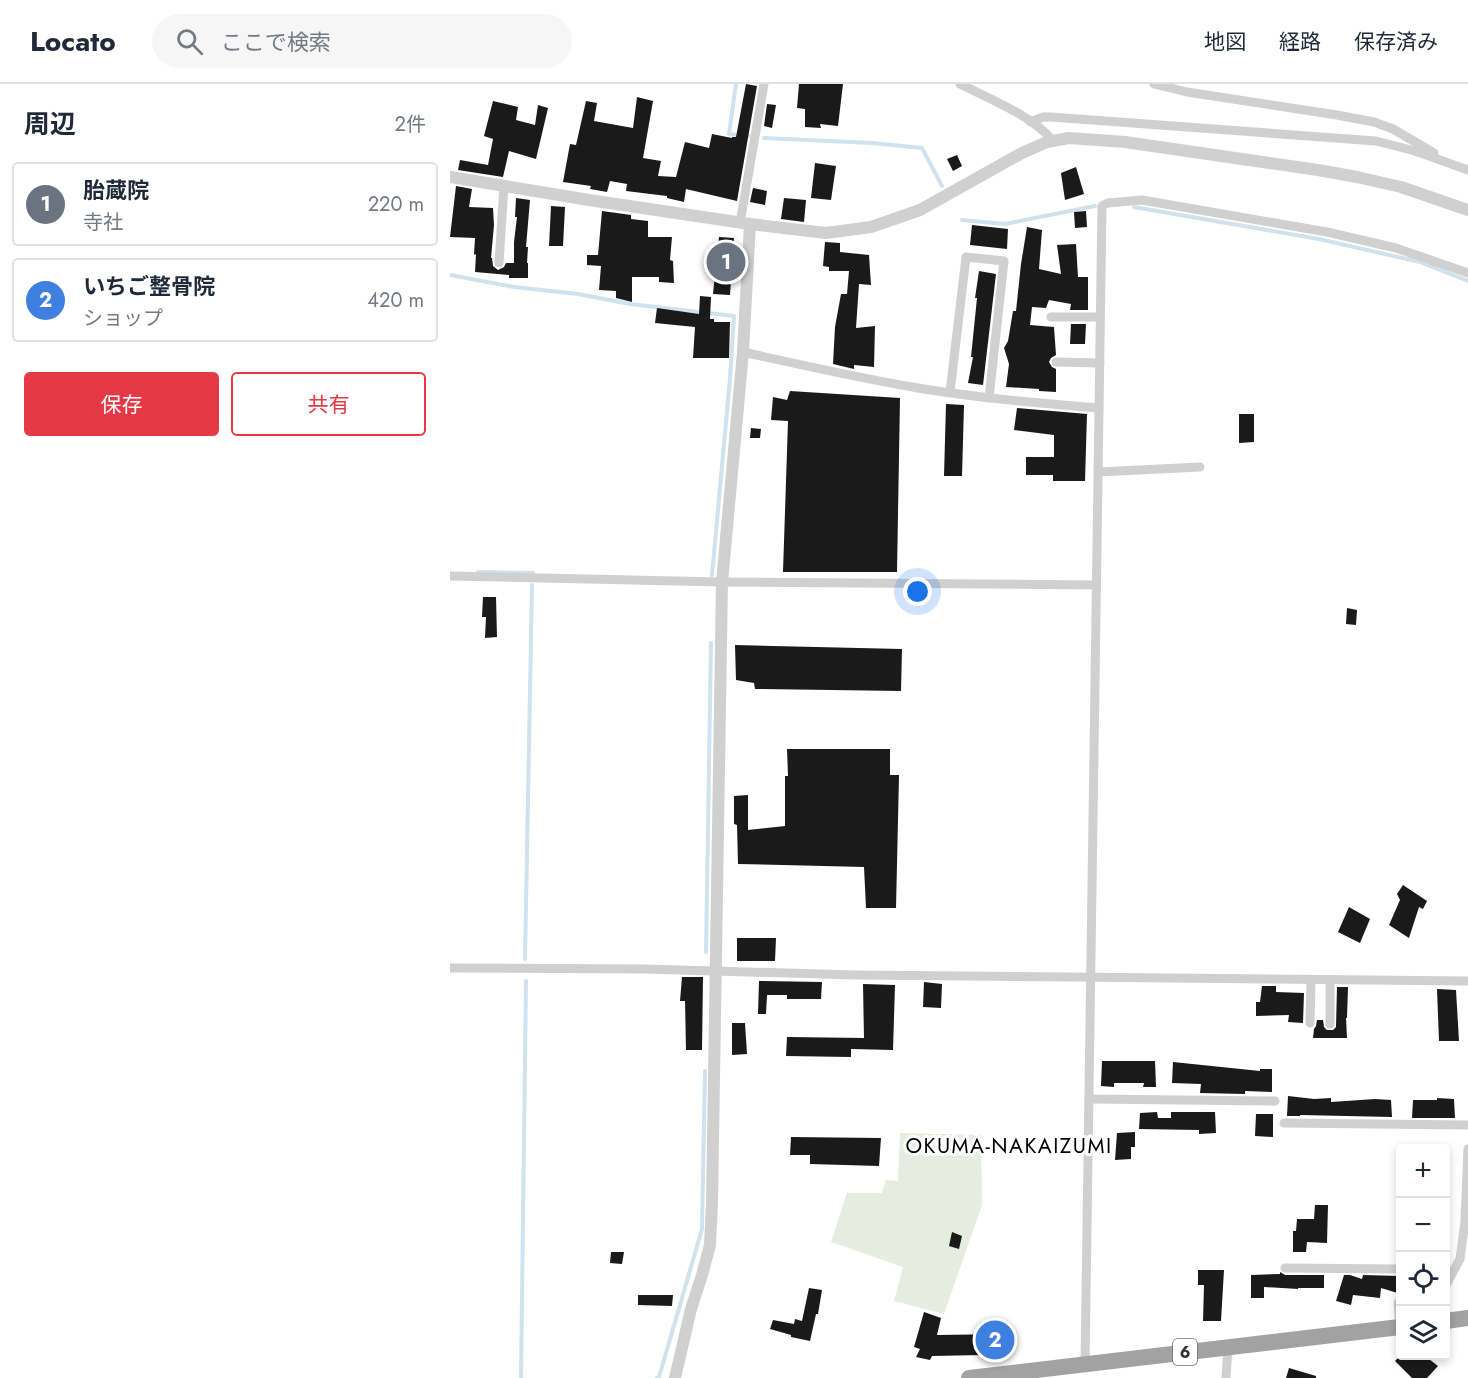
<!DOCTYPE html>
<html lang="ja">
<head>
<meta charset="utf-8">
<style>
	:root { --surface:#fff; --page:#f6f6f7; --text:#1f2937; --muted:#747a83; --line:#e0e1e3; --accent:#e63946 }
	body { margin:0; font-family:Jost,"Noto Sans JP",sans-serif; background:var(--page); color:var(--text) }
	.controls { position:absolute; right:18px; bottom:18px; display:grid; overflow:hidden; border-radius:6px; box-shadow:0 3px 9px #0003 }
	.controls button { width:54px; height:54px; display:grid; place-items:center; padding:0; border:0; border-bottom:2px solid var(--line); background:var(--surface); color:var(--text); font:30px sans-serif }
	.you { position:absolute; left:468px; top:508px; width:21px; height:21px; margin:-15px; border:4px solid #fff; border-radius:50%; background:#1a73e8; box-shadow:0 0 0 9px #1a73e833 }
	.badge { display:grid; place-items:center; width:39px; height:39px; border-radius:50%; background:var(--accent); color:#fff; font-size:20px; font-weight:700 }
	.pin { position:absolute; translate:-50% -50%; border:3px solid #fff; box-shadow:0 2px 6px #0006 }
	.list { margin:0; padding:0; list-style:none }
	h2 { display:flex; justify-content:space-between; align-items:center; height:78px; margin:0; padding:0 24px; font-size:26px }
	h2 small { font-size:20px; font-weight:400; color:var(--muted) }
	.list li { display:grid; grid-template-columns:39px 1fr auto; gap:18px; align-items:center; box-sizing:border-box; height:84px; margin:0 12px 12px; padding:0 12px; border:2px solid var(--line); border-radius:6px }
	.list b { display:block; font-size:22px; white-space:nowrap }
	.list p { margin:0; font-size:20px; white-space:nowrap; color:var(--muted) }
	.list em { font-size:20px; font-style:normal; color:var(--muted) }
	.actions { display:flex; gap:12px; padding:18px 24px }
	.actions a { flex:1; padding:14px 0; border:2px solid var(--accent); border-radius:6px; text-align:center; font-size:21px; color:var(--accent) }
	.actions .main { background:var(--accent); color:#fff }
	.icon { flex:none; width:33px; height:33px; fill:none; stroke:currentColor; stroke-width:2; stroke-linecap:round; stroke-linejoin:round }
	.map { position:relative; flex:none; width:1018px; height:1294px; overflow:hidden }
	header { display:flex; align-items:center; gap:36px; box-sizing:border-box; height:84px; padding:0 30px; background:var(--surface); border-bottom:2px solid var(--line) }
	header strong { font-size:28px }
	nav { display:flex; gap:33px; margin-inline-start:auto; font-size:21px }
	.search { width:420px; height:54px; background:var(--page); display:flex; align-items:center; gap:15px; box-sizing:border-box; padding:0 21px; border-radius:33px; color:var(--muted); font-size:22px }
	main { display:flex }
	aside { flex:1; background:var(--surface) }
	.map>svg:first-child { display:block }
	.green { fill:#e6ecdf }
	.lines { fill:none; stroke-linecap:round; stroke-linejoin:round }
	.stream { stroke:#cfe2ee; stroke-width:4 }
	.building { fill:#1a1a1a }
	.minor { stroke:#d0d0d0; stroke-width:9 }
	.tertiary { stroke:#d0d0d0; stroke-width:12 }
	.trunk { stroke:#a2a2a2; stroke-width:16 }
	.labels { text-anchor:middle; dominant-baseline:central; stroke-width:6; stroke-linejoin:round; paint-order:stroke }
	.shield { fill:#fff; stroke:#707070; stroke-width:1.5 }
	.shield-label { font-size:16px; font-weight:bold; fill:#333 }
	.quarter-label { font-size:21px; letter-spacing:1.5px; fill:#000; stroke:#fff }
</style>
</head>
<body>
<header>
<strong>Locato</strong>
<div class="search"><svg class="icon" aria-label="search" viewBox="0 0 24 24"><circle cx="10" cy="10" r="6"/><path d="M15 15l6 6"/></svg>ここで検索</div>
<nav><a>地図</a><a>経路</a><a>保存済み</a></nav>
</header>
<main>
<aside>
<h2>周辺<small>2件</small></h2>
<ul class="list">
<li><span class="badge" style="background:#6b7280">1</span><div><b>胎蔵院</b><p>寺社</p></div><em>220 m</em></li>
<li><span class="badge" style="background:#3f7fe0">2</span><div><b>いちご整骨院</b><p>ショップ</p></div><em>420 m</em></li>
</ul>
<div class="actions"><a class="main">保存</a><a>共有</a></div>
</aside>
<div class="map">
<svg width="1018" height="1294" viewBox="0 0 1018 1294">
	<rect width="100%" height="100%" fill="#fff"/>
	<path class="green" d="M450 1049 531 1051 532 1121 494 1230 444 1217 453 1183 381 1158 397 1109H432L436 1096 448 1097Z"/>
	<g class="lines">
		<g class="stream">
			<path d="M286 0 279 50 299 52"/>
			<path d="M314 54 422 59 472 64 492 102"/>
			<path d="M684 123 869 155 970 178 1018 197"/>
			<path d="M512 136 555 140 645 122"/>
			<path d="M0 191 64 203 128 210 180 220 284 232 280 295 262 491"/>
			<path d="M28 488 83 489"/>
			<path d="M256 868 261 559"/>
			<path d="M75 875 82 501"/>
			<path d="M71 1294 76 897"/>
			<path d="M207 1294 209 1293 252 1145 255 987"/>
		</g>
	</g>
	<g class="building">
		<path d="M296 0 307 2 287 117 236 105 234 118 217 114V112L176 107 177 100 160 97 157 108 140 105 141 102 113 98 120 60 126 61 136 17 147 19 144 37 183 44 187 13 203 17 193 74 211 77 208 92 226 93 235 58 259 64 262 50 282 54V53H286Z"/>
		<path d="M349 0H393L388 42 370 40 371 44 355 43V25L347 24Z"/>
		<path d="M43 17 68 23 66 36 85 41 88 21 98 24 86 75 59 67 53 93 8 86 10 76 38 81 43 55 34 52Z"/>
		<path d="M317 20 326 21 322 44 314 42Z"/>
		<path d="M507 71 512 82 503 87 497 75Z"/>
		<path d="M365 79 386 82 381 116 361 114Z"/>
		<path d="M626 83 634 110 615 116 611 89Z"/>
		<path d="M6 102 22 105 19 123 43 124 44 141 41 174H42L43 182 48 186 54 183 56 179H64V158L67 133H65L66 114 80 116 76 163H78L77 179H78V194H59V191L25 188 26 170 24 171 25 154 0 153Z"/>
		<path d="M303 104 317 107 315 121 300 118Z"/>
		<path d="M334 114 356 116 354 138 331 135Z"/>
		<path d="M101 122 115 123 113 162H99Z"/>
		<path d="M152 127 181 131V135L198 137V153H222L220 176 223 177 224 199 209 198V193H182V218L166 214V207L149 206 151 182 137 181V171H148Z"/>
		<path d="M636 127 637 143 625 144 624 128Z"/>
		<path d="M522 141 558 145 557 165 520 161Z"/>
		<path d="M577 143 592 146 589 185 611 190 607 161 626 160 628 193H638V226H620L621 220 599 216 596 224 582 223 580 241 604 243 606 271 601 274 599 278 602 283 606 285V308L589 307V305L556 303 559 280 554 264 558 257 563 227H566L571 180Z"/>
		<path d="M269 153 284 154 280 211 263 210Z"/>
		<path d="M375 158 390 159V168L419 171 421 201 409 200 406 244 425 242 424 283 404 281V285L383 280 385 243 391 210H397L399 187H379V183L373 182Z"/>
		<path d="M529 187 546 190 533 301 518 299 523 273H521L527 214H525Z"/>
		<path d="M250 212 261 213 260 235H264V238H280L279 274H243L245 243 205 239 207 224 249 230Z"/>
		<path d="M621 240H636L635 260H620Z"/>
		<path d="M340 307 450 314 447 488H333L338 337 321 336 323 313 337 316Z"/>
		<path d="M496 320 514 321 512 392H494Z"/>
		<path d="M567 324 637 330 635 397H603V391H576V373H604V351L564 346Z"/>
		<path d="M789 330H804V358L789 359Z"/>
		<path d="M301 344 311 345 310 354H300Z"/>
		<path d="M33 513H46L47 553 35 554 36 533H32Z"/>
		<path d="M897 524 907 526 906 541 896 540Z"/>
		<path d="M285 561 452 565 451 607 305 605 304 599 286 596Z"/>
		<path d="M337 665H440V691H449L446 824H416L414 783 288 780 287 741 284 740V712L298 711V746L335 742V692H338Z"/>
		<path d="M953 801 977 817 973 825 969 823 959 854 939 841 950 816 947 810Z"/>
		<path d="M899 823 920 835 910 859 888 848Z"/>
		<path d="M287 854H326L325 877H287Z"/>
		<path d="M232 893H253L252 966H236L235 917H230Z"/>
		<path d="M309 897 372 898 371 915H337V911H317L316 930H308Z"/>
		<path d="M474 898 492 900 491 924 473 923Z"/>
		<path d="M413 900 445 901 443 966 401 965V973L336 972 337 953 414 954Z"/>
		<path d="M812 902H826V908L854 909 853 939 838 938 839 931 806 932V918H810Z"/>
		<path d="M887 903H898L897 934H896L897 954H863L864 945 866 942 867 936H873L874 943 877 946H883L886 943Z"/>
		<path d="M987 905 1006 906 1009 957H989Z"/>
		<path d="M282 939H295L297 970 282 971Z"/>
		<path d="M652 977H705L706 1003H693L694 999H664V1003L651 1002Z"/>
		<path d="M723 978 810 987V985H822V1008L795 1007V1010L750 1009 751 1000 722 999Z"/>
		<path d="M838 1012 864 1015 881 1014V1018L925 1015 941 1016 942 1033 850 1031V1032H837Z"/>
		<path d="M987 1014 1004 1015 1005 1034H962L963 1016H987Z"/>
		<path d="M707 1028 708 1034H721V1028H765L766 1049 749 1050V1046L689 1045 690 1029Z"/>
		<path d="M806 1030H823V1053L805 1052Z"/>
		<path d="M685 1048V1063H681V1075L665 1076 667 1049Z"/>
		<path d="M341 1053 431 1054 429 1082 360 1080V1071H340Z"/>
		<path d="M865 1121H878L877 1159 857 1158 856 1168H843V1147H846L847 1135H864Z"/>
		<path d="M502 1148 512 1152 509 1165 499 1162Z"/>
		<path d="M161 1168H174L172 1180 160 1179Z"/>
		<path d="M748 1186H774L771 1237H753L754 1201H748Z"/>
		<path d="M830 1188 835 1191H874V1204H848V1205L814 1203V1214H801V1191L830 1190Z"/>
		<path d="M894 1191H900L912 1195 913 1191 951 1192V1210L931 1204 930 1214 903 1211 901 1221 886 1217Z"/>
		<path d="M359 1204 372 1206 368 1230H366L360 1257 341 1253V1251L320 1245 323 1236 344 1240 345 1235 352 1237Z"/>
		<path d="M188 1211H223L222 1222 188 1221Z"/>
		<path d="M474 1228 491 1234 487 1251 556 1250 553 1261 533 1262V1271L482 1272 480 1276 466 1273 470 1265 464 1263Z"/>
		<path d="M950 1272H975L988 1282 977 1294H962L945 1277Z"/>
		<path d="M839 1284 866 1292V1294H836Z"/>
	</g>
	<g class="lines">
		<g class="minor">
			<path d="M510 0C540 15 581 31 603 57"/>
			<path d="M704 0 737 8 887 31 924 38 943 45 984 69"/>
			<path d="M580 38 593 33H601L926 57 965 67 1018 86"/>
			<path d="M290 139 314 0"/>
			<path d="M49 179 54 102"/>
			<path d="M601 233H650"/>
			<path d="M293 268C351 281 409 294 468 304 528 314 588 319 649 324"/>
			<path d="M606 278 650 279"/>
			<path d="M500 308 516 173 554 177 539 314"/>
			<path d="M648 388 750 383"/>
			<path d="M0 492 272 498 646 501"/>
			<path d="M0 884 195 885 406 891 1018 897"/>
			<path d="M860 939 861 896"/>
			<path d="M880 940V896"/>
			<path d="M639 1015 825 1017"/>
			<path d="M834 1039 1018 1041"/>
			<path d="M835 1184 950 1185"/>
			<path d="M996 1201 1010 1175 1015 1137 1018 1065"/>
			<path d="M950 1243 948 1219H950"/>
			<path d="M635 1280 652 122 658 119 692 116 877 148 946 164 1018 189"/>
			<path d="M776 1294 778 1263"/>
		</g>
		<g class="tertiary">
			<path d="M0 93 139 116 300 140 376 149 421 143 470 126 572 69 597 58 619 54 675 58 868 86 907 93 951 103 1018 126"/>
			<path d="M225 1294 241 1225 252 1191 260 1161 262 1119 272 498 293 268 300 140"/>
		</g>
		<g class="trunk">
			<path d="M996 1237 1018 1234"/>
			<path d="M519 1294 950 1243"/>
		</g>
	</g>
	<g class="labels">
		<rect class="shield" x="723" y="1255" width="24" height="26" rx="4.5"/>
		<g class="shield-label">
			<text x="735" y="1268">6</text>
		</g>
		<g class="quarter-label">
			<text x="559" y="1062">OKUMA-NAKAIZUMI</text>
		</g>
	</g>
</svg>
<div class="controls">
<button>+</button>
<button>−</button>
<button><svg class="icon" aria-label="locate" viewBox="0 0 24 24"><circle cx="12" cy="12" r="6"/><path d="M12 2v4M12 18v4M2 12h4M18 12h4"/></svg></button>
<button><svg class="icon" aria-label="layers" viewBox="0 0 24 24"><path d="M12 4l9 5-9 5-9-5zM3 14l9 5 9-5"/></svg></button>
</div>
<div class="you"></div>
<div class="pin badge" style="left:276px;top:178px;background:#6b7280">1</div>
<div class="pin badge" style="left:545px;top:1256px;background:#3f7fe0">2</div>
</div>
</main>
</body>
</html>
